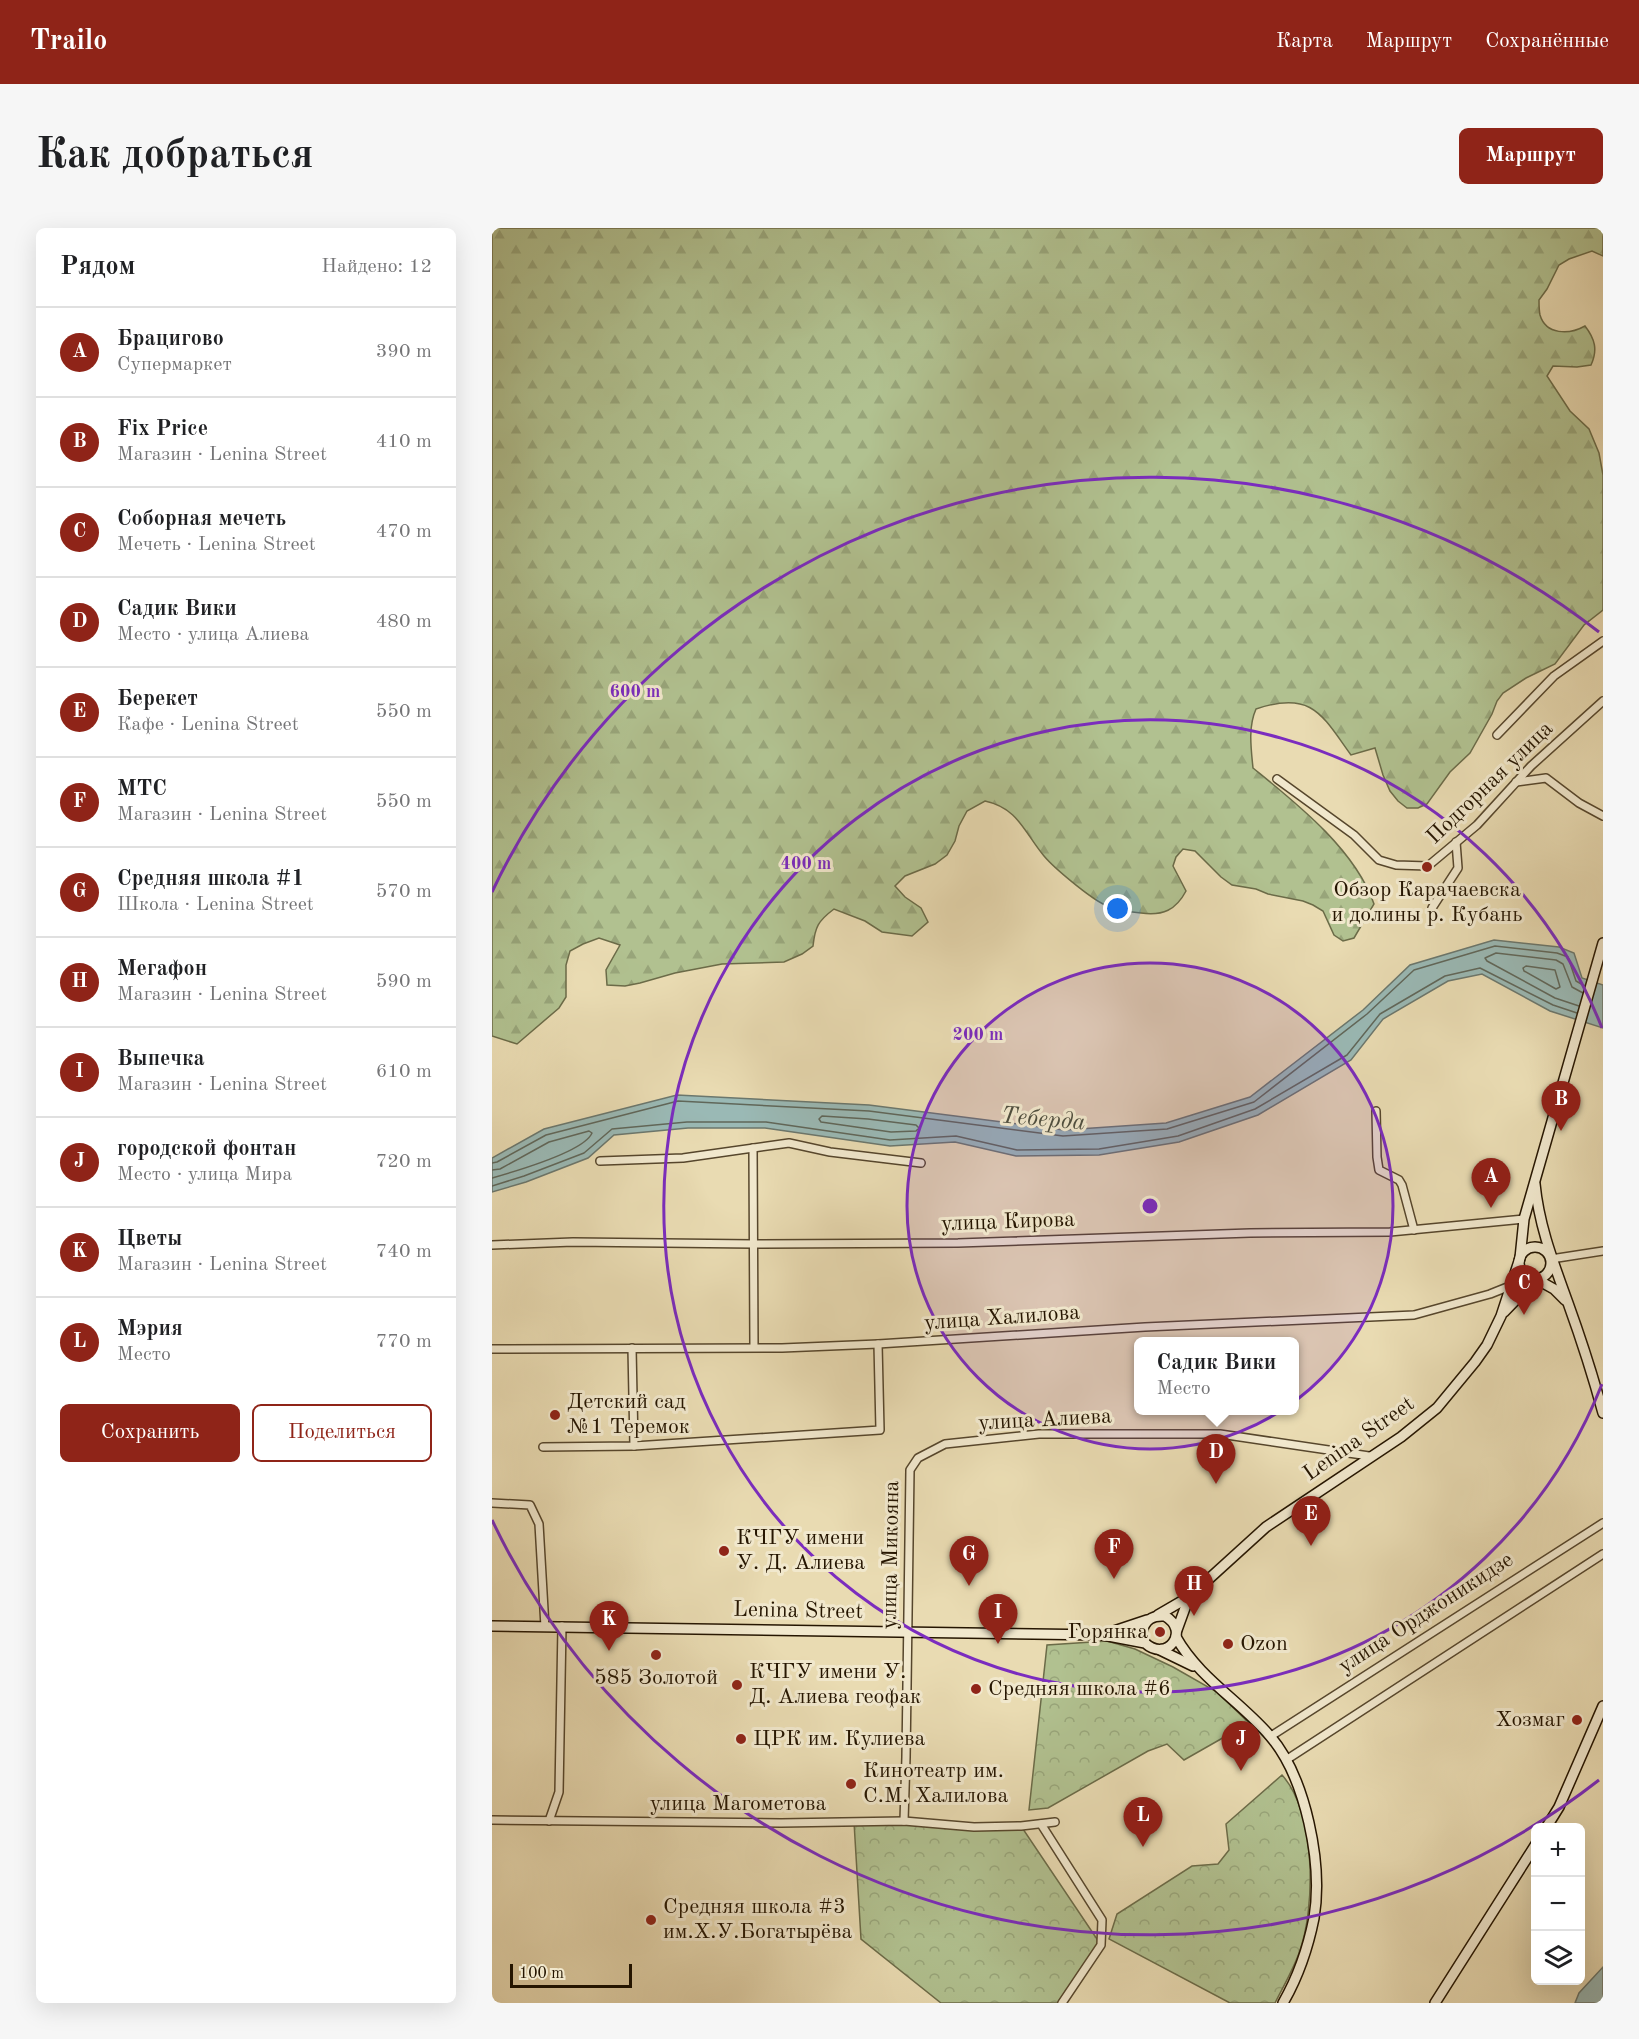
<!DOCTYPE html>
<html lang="ru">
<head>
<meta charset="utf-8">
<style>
	:root { --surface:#fff; --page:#f6f6f6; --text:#202124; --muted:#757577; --line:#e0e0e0; --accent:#8f2418 }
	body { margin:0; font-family:"Old Standard TT",serif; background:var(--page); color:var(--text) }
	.controls { position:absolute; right:18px; bottom:18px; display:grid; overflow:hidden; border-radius:9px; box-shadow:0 6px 24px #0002 }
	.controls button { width:54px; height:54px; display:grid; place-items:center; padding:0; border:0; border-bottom:2px solid var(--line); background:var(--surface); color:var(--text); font:30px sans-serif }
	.scale { position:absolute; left:18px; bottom:15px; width:122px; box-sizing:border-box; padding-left:6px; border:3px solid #251500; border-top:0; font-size:16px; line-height:21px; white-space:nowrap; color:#251500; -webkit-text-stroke:4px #f1e8cd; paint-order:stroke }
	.you { position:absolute; left:626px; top:681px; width:21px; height:21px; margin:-15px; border:4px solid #fff; border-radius:50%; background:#1a73e8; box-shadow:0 0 0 9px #1a73e833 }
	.badge { display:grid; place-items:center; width:39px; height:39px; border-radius:50%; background:var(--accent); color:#fff; font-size:20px; font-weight:700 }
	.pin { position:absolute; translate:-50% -50px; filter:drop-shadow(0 2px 3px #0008) }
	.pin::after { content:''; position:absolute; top:32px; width:21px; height:18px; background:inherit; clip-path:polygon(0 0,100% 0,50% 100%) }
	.popup { position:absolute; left:642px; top:1109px; width:165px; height:78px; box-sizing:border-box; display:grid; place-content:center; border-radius:9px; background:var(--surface); filter:drop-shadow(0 2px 4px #0005); font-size:20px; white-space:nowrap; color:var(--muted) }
	.popup b { font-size:22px; color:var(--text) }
	.popup::after { content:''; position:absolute; left:50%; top:100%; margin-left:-12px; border:12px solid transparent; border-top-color:var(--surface) }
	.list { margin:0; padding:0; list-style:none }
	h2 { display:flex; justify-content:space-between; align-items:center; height:78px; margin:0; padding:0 24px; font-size:26px }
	h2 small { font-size:20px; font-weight:400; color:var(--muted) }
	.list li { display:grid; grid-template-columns:39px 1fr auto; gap:18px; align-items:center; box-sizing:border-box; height:90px; padding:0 24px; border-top:2px solid var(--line) }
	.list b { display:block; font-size:22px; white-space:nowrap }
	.list p { margin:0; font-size:20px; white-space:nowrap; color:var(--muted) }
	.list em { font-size:20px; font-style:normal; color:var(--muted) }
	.actions { display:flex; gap:12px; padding:18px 24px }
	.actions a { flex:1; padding:14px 0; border:2px solid var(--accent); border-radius:9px; text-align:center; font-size:21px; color:var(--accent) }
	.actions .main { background:var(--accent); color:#fff }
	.icon { flex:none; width:33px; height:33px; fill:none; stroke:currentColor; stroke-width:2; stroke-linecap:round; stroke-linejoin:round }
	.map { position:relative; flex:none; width:1111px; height:1775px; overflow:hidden; border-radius:9px }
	header { display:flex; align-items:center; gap:36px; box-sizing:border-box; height:84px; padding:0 30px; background:var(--accent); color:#fff }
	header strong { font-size:28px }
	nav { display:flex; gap:33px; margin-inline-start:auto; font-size:21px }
	.intro { display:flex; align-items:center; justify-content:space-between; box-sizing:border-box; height:144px; padding:0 36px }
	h1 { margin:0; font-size:42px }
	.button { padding:15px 27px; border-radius:9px; background:var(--accent); color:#fff; font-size:21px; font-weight:700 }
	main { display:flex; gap:36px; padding:0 36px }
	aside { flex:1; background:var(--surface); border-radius:9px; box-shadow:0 6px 24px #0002 }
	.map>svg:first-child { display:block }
	.forest { fill:url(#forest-firs); stroke:#6b6b48; stroke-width:1.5 }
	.park { fill:url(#park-crowns); stroke:#6b6b48; stroke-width:1.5 }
	.water { fill:#9ab9b5; stroke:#6b776d; stroke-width:1.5 }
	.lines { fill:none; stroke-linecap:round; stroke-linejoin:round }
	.shore { stroke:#60675a; stroke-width:1.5 }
	.street-casing { stroke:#56462c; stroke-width:10 }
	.secondary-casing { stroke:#251500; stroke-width:12 }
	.street { stroke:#f1e8cd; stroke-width:7 }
	.secondary { stroke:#f1e8cd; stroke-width:9 }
	.ring { fill:none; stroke:#7b2cbf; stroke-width:3 }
	.poi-dot { fill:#8f2418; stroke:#f1e8cd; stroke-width:2 }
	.labels { text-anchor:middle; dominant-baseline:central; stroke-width:6; stroke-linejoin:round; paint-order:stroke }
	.street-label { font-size:22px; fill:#251500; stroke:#f1e8cd }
	.poi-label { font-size:22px; fill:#251500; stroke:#f1e8cd; text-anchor:start }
	.water-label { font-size:24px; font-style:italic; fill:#4e4e3f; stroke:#f1e8cd }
	.centre { fill:#7b2cbf; stroke:#f1e8cd; stroke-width:3 }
	.ring-label { font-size:18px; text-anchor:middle; font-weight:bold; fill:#7b2cbf; stroke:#f1e8cd; stroke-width:6; stroke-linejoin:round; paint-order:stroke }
</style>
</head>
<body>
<header>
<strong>Trailo</strong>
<nav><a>Карта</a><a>Маршрут</a><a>Сохранённые</a></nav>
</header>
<div class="intro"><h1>Как добраться</h1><a class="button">Маршрут</a></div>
<main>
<aside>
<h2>Рядом<small>Найдено: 12</small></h2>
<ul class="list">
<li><span class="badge">A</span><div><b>Брацигово</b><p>Супермаркет</p></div><em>390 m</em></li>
<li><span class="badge">B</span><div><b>Fix Price</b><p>Магазин · Lenina Street</p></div><em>410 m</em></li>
<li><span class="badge">C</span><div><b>Соборная мечеть</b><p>Мечеть · Lenina Street</p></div><em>470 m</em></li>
<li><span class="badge">D</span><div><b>Садик Вики</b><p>Место · улица Алиева</p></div><em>480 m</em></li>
<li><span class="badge">E</span><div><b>Берекет</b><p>Кафе · Lenina Street</p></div><em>550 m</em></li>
<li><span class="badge">F</span><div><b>МТС</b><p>Магазин · Lenina Street</p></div><em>550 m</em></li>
<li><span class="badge">G</span><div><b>Средняя школа #1</b><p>Школа · Lenina Street</p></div><em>570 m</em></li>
<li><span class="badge">H</span><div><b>Мегафон</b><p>Магазин · Lenina Street</p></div><em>590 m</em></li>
<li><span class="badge">I</span><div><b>Выпечка</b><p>Магазин · Lenina Street</p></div><em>610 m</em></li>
<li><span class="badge">J</span><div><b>городской фонтан</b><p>Место · улица Мира</p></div><em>720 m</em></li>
<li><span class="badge">K</span><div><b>Цветы</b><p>Магазин · Lenina Street</p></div><em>740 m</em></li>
<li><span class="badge">L</span><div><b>Мэрия</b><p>Место</p></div><em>770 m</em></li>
</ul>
<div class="actions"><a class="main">Сохранить</a><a>Поделиться</a></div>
</aside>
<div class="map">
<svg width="1111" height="1775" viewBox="0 0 1111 1775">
	<defs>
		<pattern id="forest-firs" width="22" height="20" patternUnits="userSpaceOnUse" patternTransform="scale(1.5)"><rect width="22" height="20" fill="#b1c190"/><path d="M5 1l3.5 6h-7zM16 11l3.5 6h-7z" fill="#98a57a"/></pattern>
		<pattern id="park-crowns" width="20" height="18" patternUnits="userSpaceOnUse" patternTransform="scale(1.5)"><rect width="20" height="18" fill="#b1c190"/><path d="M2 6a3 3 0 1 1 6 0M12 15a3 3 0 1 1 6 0" fill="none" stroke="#98a57a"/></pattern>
	</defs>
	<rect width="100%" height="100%" fill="#e9dbb2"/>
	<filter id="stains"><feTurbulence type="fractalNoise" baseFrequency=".00333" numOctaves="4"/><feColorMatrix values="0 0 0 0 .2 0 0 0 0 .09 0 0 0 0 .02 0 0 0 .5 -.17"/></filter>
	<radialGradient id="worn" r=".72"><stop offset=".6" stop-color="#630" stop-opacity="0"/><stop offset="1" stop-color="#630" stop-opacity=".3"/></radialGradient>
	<path class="forest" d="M0 0H1111V28L1100 23 1077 31 1067 37 1055 61 1047 72C1047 77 1047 82 1048 87 1054 107 1077 107 1093 98 1103 111 1106 122 1099 137L1085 139 1061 138 1055 148 1078 183 1097 201 1107 225 1111 247V382L1092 397 1063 436 1034 450 1011 465 1005 473 1000 486 978 525 958 544 935 576 926 580H915L906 573 898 563 891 547 883 520 859 527C830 487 820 462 764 481 756 499 759 520 761 540 804 575 863 621 882 676L862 710 851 713 842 707 831 683 821 677 811 673 776 666 764 661 740 657 729 649 703 623 691 621 684 629 681 638 694 663C684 682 671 688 649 685 637 684 624 682 613 677 598 670 562 640 552 628 532 604 526 580 493 573L475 583 467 598 463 613 455 627 443 636 413 648 403 658 413 669 429 680 436 694 420 708 390 704 373 693 342 681C326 693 323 699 321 718L310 726 292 734 230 736 183 745 148 755 133 758 115 757 114 742 128 717 107 710 91 716 78 723 74 737V769L67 780 25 816 0 808Z"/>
	<g class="park">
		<path d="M615 1413 643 1421 681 1439 725 1464 757 1495 692 1532 675 1516 656 1523 556 1580 537 1582 555 1417Z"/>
		<path d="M790 1547C824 1584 824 1680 807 1725 801 1742 791 1759 783 1775H738L617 1711 625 1686 700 1638 726 1636 737 1622 734 1596Z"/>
		<path d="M362 1594 529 1598 609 1717 570 1775H449L369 1711Z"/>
	</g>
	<g class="water">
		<path d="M1002 712 1067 719 1082 725 1090 750 1111 757V800L1058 783 990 746 956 753 891 791 859 832 766 887 687 914 607 927 524 928 463 914 398 918 273 900H196L122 907 96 930 34 954 0 964V930L52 901 185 867 377 877 572 902 674 895 758 869 871 782 918 737Z"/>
		<path d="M1111 1739V1775H1083L1087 1765Z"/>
	</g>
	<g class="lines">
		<g class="shore">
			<path d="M1034 738 1063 742 1068 759 1064 761 1032 743 1031 740Z"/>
			<path d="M1087 778 1063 770 995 733 993 730 1004 725 1064 732 1071 736 1080 759 1091 765"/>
			<path d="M330 888 376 891 424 897 427 900 424 903 399 904 329 894 327 891Z"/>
			<path d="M0 935 5 934 54 907 186 873 377 883 571 908 675 901 762 874 875 786 922 742 1003 718 1065 725 1076 729 1084 753 1093 758"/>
			<path d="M0 942 8 941 57 914 97 903 100 905C92 924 21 944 0 950"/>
			<path d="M0 958 32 948 92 925 120 901 195 894H274L398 912 464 908 525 922 607 921 686 908 763 881 855 827 888 786 953 748 988 740 1061 777 1085 785"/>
		</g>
		<defs>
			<g id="street">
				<path d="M1005 507 1062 448 1111 413"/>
				<path d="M785 551 862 607 887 632 904 637 936 638 985 597 1039 538 1111 473"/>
				<path d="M1024 554 1054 550 1087 575 1111 588"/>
				<path d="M940 680 966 640 964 614"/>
				<path d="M884 883 885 929 887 942 907 952 910 957 922 1002"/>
				<path d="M261 920 262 1119"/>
				<path d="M108 933 191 930 297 915 338 924 429 935"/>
				<path d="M0 1017 81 1014 262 1016 466 1015 758 1005 898 1004 1032 991"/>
				<path d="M1059 1031 1111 1023"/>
				<path d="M140 1120 142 1218"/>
				<path d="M0 1121 290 1120 386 1116 653 1099 922 1087 998 1066 1018 1058"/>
				<path d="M51 1219 142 1218 388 1202 386 1116"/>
				<path d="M0 1275 38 1277 47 1296 53 1399"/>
				<path d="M779 1508 1111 1295"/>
				<path d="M794 1532 1111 1326"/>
				<path d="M0 1592 289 1595 412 1593 482 1599 529 1598 563 1594"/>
				<path d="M57 1593 67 1564 70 1398"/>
				<path d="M412 1593 414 1529 418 1242 426 1230 453 1216 547 1206H728L877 1228"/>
				<path d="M549 1596 610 1692 609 1717 570 1775"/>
			</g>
			<g id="secondary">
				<path d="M1043 956C1047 998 1062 1036 1076 1075 1089 1111 1101 1148 1111 1185"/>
				<circle cx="1043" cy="1035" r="16"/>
				<path d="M1012 1084 1044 1051 1062 1061 1073 1072"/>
				<path d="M666 1387 697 1369 774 1299 909 1209 945 1180 983 1134 995 1117 1009 1088 1028 1030 1032 991 1111 715"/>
				<path d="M0 1398 611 1407 653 1415C675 1435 699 1403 673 1388 660 1387 653 1392 650 1404L653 1415"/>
				<path d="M685 1402 697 1369"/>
				<path d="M613 1406 655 1392"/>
				<path d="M684 1409C707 1450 748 1473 778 1508 814 1550 831 1636 822 1690 816 1720 806 1749 791 1775"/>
				<path d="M668 1422 701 1438"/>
				<path d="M1054 1600 1067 1579 1111 1478"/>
				<path d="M943 1775 1044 1616"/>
			</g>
		</defs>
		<use href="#street" class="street-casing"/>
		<use href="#secondary" class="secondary-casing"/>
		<use href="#street" class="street"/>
		<use href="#secondary" class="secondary"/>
	</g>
	<circle cx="658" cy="978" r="243" fill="#7b2cbf" fill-opacity=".12"/>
	<g class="ring">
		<circle cx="658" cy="978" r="243"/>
		<path d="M1110 1156A486 486 0 1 1 1110 800"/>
		<path d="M1107 1552A729 729 0 0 1 0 1292M0 664A729 729 0 0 1 1107 404"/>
	</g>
	<g class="poi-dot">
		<circle cx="935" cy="639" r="6"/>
		<circle cx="63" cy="1187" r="6"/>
		<circle cx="232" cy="1323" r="6"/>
		<circle cx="668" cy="1404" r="6"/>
		<circle cx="736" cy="1416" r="6"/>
		<circle cx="164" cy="1427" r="6"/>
		<circle cx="245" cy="1457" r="6"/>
		<circle cx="484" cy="1461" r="6"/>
		<circle cx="1085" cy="1492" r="6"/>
		<circle cx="249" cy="1511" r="6"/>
		<circle cx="359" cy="1556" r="6"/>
		<circle cx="159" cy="1692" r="6"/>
	</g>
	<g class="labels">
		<g class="street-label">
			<text transform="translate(998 555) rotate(-44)">Подгорная улица</text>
			<text transform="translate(516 994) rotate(-2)">улица Кирова</text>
			<text transform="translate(510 1090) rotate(-4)">улица Халилова</text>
			<text transform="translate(553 1192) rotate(-3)">улица Алиева</text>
			<text transform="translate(867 1211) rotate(-35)">Lenina Street</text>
			<text transform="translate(399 1327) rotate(-89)">улица Микояна</text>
			<text transform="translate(306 1383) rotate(1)">Lenina Street</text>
			<text transform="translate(934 1385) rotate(-33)">улица Орджоникидзе</text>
			<text x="246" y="1576">улица Магометова</text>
		</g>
		<g class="poi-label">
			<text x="935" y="662" text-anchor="middle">Обзор Карачаевска<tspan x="935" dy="25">и долины р. Кубань</tspan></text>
			<text x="75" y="1174">Детский сад<tspan x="75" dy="25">№1 Теремок</tspan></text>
			<text x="244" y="1310">КЧГУ имени<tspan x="244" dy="25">У. Д. Алиева</tspan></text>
			<text x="656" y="1404" text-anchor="end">Горянка</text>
			<text x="748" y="1416">Ozon</text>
			<text x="257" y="1444">КЧГУ имени У.<tspan x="257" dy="25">Д. Алиева геофак</tspan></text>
			<text x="164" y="1450" text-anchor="middle">585 Золотой</text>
			<text x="496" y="1461">Средняя школа #6</text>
			<text x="1073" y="1492" text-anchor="end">Хозмаг</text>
			<text x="261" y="1511">ЦРК им. Кулиева</text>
			<text x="371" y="1543">Кинотеатр им.<tspan x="371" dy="25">С.М. Халилова</tspan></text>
			<text x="171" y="1679">Средняя школа #3<tspan x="171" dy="25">им.Х.У.Богатырёва</tspan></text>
		</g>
		<g class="water-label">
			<text transform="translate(551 892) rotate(5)">Теберда</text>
		</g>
	</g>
	<circle cx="658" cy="978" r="9" class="centre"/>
	<g class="ring-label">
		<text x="143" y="469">600 m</text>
		<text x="314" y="641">400 m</text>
		<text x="486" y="812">200 m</text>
	</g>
	<rect width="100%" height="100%" filter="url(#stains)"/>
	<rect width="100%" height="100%" fill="url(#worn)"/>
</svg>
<div class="controls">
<button>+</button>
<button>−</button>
<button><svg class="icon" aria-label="layers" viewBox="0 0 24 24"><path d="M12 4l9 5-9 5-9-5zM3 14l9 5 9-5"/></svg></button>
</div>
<div class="scale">100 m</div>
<div class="you"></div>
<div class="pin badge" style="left:999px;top:980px">A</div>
<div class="pin badge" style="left:1069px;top:903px">B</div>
<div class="pin badge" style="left:1032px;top:1087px">C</div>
<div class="pin badge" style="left:724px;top:1256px">D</div>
<div class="popup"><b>Садик Вики</b>Место</div>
<div class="pin badge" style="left:819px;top:1318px">E</div>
<div class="pin badge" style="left:622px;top:1351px">F</div>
<div class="pin badge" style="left:477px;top:1358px">G</div>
<div class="pin badge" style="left:702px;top:1388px">H</div>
<div class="pin badge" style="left:506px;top:1416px">I</div>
<div class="pin badge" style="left:749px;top:1543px">J</div>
<div class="pin badge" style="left:117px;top:1423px">K</div>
<div class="pin badge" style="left:651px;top:1619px">L</div>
</div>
</main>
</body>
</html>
